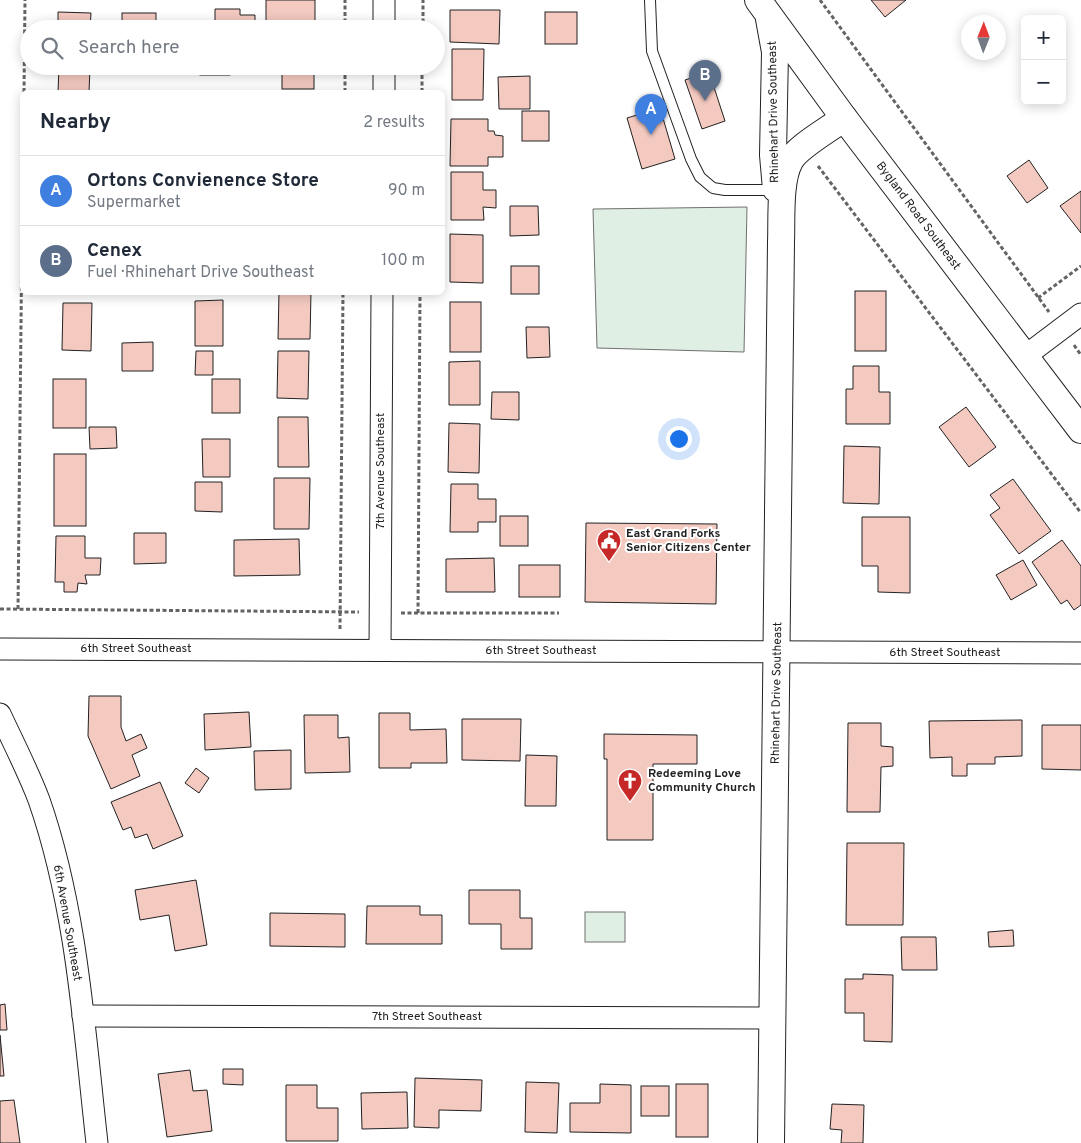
<!DOCTYPE html>
<html lang="en">
<head>
<meta charset="utf-8">
<style>
	:root { --surface:#fff; --page:#f6f6f7; --text:#1f2937; --muted:#747a83; --line:#e0e1e3; --accent:#c62828 }
	body { margin:0; font-family:Overpass,sans-serif; background:var(--page); color:var(--text) }
	.controls { position:absolute; right:15px; top:15px; display:grid; overflow:hidden; border-radius:8px; box-shadow:0 2px 12px #0003 }
	.controls button { width:45px; height:45px; display:grid; place-items:center; padding:0; border:0; border-bottom:1px solid var(--line); background:var(--surface); color:var(--text); font:25px sans-serif }
	.compass { position:absolute; left:961px; top:15px; width:45px; height:45px; border-radius:50%; background:var(--surface); box-shadow:0 2px 12px #0003; rotate:1deg }
	.you { position:absolute; left:678px; top:438px; width:18px; height:18px; margin:-12px; border:4px solid #fff; border-radius:50%; background:#1a73e8; box-shadow:0 0 0 8px #1a73e833 }
	.badge { display:grid; place-items:center; width:32px; height:32px; border-radius:50%; background:var(--accent); color:#fff; font-size:16px; font-weight:700 }
	.pin { position:absolute; translate:-50% -41px; filter:drop-shadow(0 1px 2px #0008) }
	.pin::after { content:''; position:absolute; top:26px; width:18px; height:15px; background:inherit; clip-path:polygon(0 0,100% 0,50% 100%) }
	.list { margin:0; padding:0; list-style:none }
	h2 { display:flex; justify-content:space-between; align-items:center; height:65px; margin:0; padding:0 20px; font-size:21px }
	h2 small { font-size:16px; font-weight:400; color:var(--muted) }
	.list li { display:grid; grid-template-columns:32px 1fr auto; gap:15px; align-items:center; box-sizing:border-box; height:70px; padding:0 20px; border-top:1px solid var(--line) }
	.list b { display:block; font-size:19px; white-space:nowrap }
	.list p { margin:0; font-size:16px; white-space:nowrap; color:var(--muted) }
	.list em { font-size:16px; font-style:normal; color:var(--muted) }
	.icon { flex:none; width:28px; height:28px; fill:none; stroke:currentColor; stroke-width:2; stroke-linecap:round; stroke-linejoin:round }
	.map { position:relative; flex:none; width:1081px; height:1143px; overflow:hidden }
	.search { position:absolute; background:var(--surface); box-shadow:0 2px 12px #0003; left:20px; top:20px; width:425px; height:55px; display:flex; align-items:center; gap:12px; box-sizing:border-box; padding:0 18px; border-radius:28px; color:var(--muted); font-size:19px }
	.panel { position:absolute; background:var(--surface); box-shadow:0 2px 12px #0003; left:20px; top:90px; width:425px; height:205px; border-radius:8px }
	.map>svg:first-child { display:block }
	.green { fill:#e0efe3; stroke:#6f6f6f }
	.building { fill:#f3c9c0; stroke:#222 }
	.lines { fill:none; stroke-linecap:round; stroke-linejoin:round }
	.service-casing { stroke:#222; stroke-width:12 }
	.minor-casing { stroke:#222; stroke-width:23 }
	.tertiary-casing { stroke:#222; stroke-width:28 }
	.path { stroke:#646464; stroke-width:3; stroke-dasharray:4 2.5; stroke-linecap:butt }
	.service { stroke:#fff; stroke-width:10 }
	.minor { stroke:#fff; stroke-width:21 }
	.tertiary { stroke:#fff; stroke-width:26 }
	.labels { text-anchor:middle; dominant-baseline:central; stroke-width:4; stroke-linejoin:round; paint-order:stroke }
	.street-label { font-size:12px; fill:#222; stroke:#fff }
	.poi-label { font-size:12px; font-weight:bold; fill:#222; stroke:#fff; text-anchor:start }
</style>
</head>
<body>
<div class="map">
<svg width="1081" height="1143" viewBox="0 0 1081 1143">
	<rect width="100%" height="100%" fill="#fff"/>
	<g class="green">
		<path d="M747 207 744 352 597 348 593 209Z"/>
		<rect x="585" y="912" width="40" height="30"/>
	</g>
	<g class="building">
		<rect x="266" y="0" width="49" height="29"/>
		<path d="M871 0H906L885 17Z"/>
		<path d="M215 9H240V15H255V29H215Z"/>
		<path d="M450 10H500L499 44 450 42Z"/>
		<path d="M58 12 91 13 90 29H58Z"/>
		<rect x="545" y="12" width="32" height="32"/>
		<rect x="122" y="13" width="34" height="16"/>
		<path d="M452 49H484L483 100H452Z"/>
		<rect x="200" y="66" width="30" height="9"/>
		<rect x="282" y="66" width="32" height="23"/>
		<path d="M59 67 90 68 89 92H58Z"/>
		<path d="M709 72 725 121 702 129 685 80Z"/>
		<path d="M530 76V109H499L498 77Z"/>
		<path d="M660 108 675 159 642 169 627 118Z"/>
		<rect x="522" y="111" width="27" height="30"/>
		<path d="M451 119H488V131H494L495 135 503 136V157H488V166H450Z"/>
		<path d="M1029 160 1048 188 1027 203 1007 176Z"/>
		<path d="M451 172H483V190H496V208L483 207 484 220H451Z"/>
		<path d="M1081 191V233L1060 206Z"/>
		<path d="M510 206H538L539 235 510 236Z"/>
		<path d="M450 234 483 235V283L450 282Z"/>
		<rect x="511" y="266" width="28" height="28"/>
		<rect x="855" y="291" width="31" height="60"/>
		<path d="M279 292H311L310 339H278Z"/>
		<path d="M223 300V346H195V301Z"/>
		<rect x="450" y="302" width="31" height="50"/>
		<path d="M63 303H92L91 351 62 350Z"/>
		<path d="M526 327H549L550 357 527 358Z"/>
		<path d="M153 342V371H122V343Z"/>
		<path d="M196 351H213V375H195Z"/>
		<path d="M278 351H309L308 399 277 398Z"/>
		<path d="M480 361V405H449V362Z"/>
		<path d="M853 366H879V392H890V424H846V389H853Z"/>
		<rect x="53" y="379" width="33" height="49"/>
		<rect x="212" y="379" width="28" height="34"/>
		<path d="M492 392H519V420L491 419Z"/>
		<path d="M966 407 996 447 969 467 939 427Z"/>
		<path d="M278 417H308L309 467H278Z"/>
		<path d="M449 423 480 424 479 473 448 472Z"/>
		<path d="M89 427H116L117 448 90 449Z"/>
		<path d="M202 439H230V477H203Z"/>
		<path d="M844 446 880 447 879 504 843 503Z"/>
		<rect x="54" y="454" width="32" height="72"/>
		<path d="M274 478H310L309 529H274Z"/>
		<path d="M1013 479 1051 531 1019 554 990 515 1000 508 990 495Z"/>
		<path d="M195 482H222V512L195 511Z"/>
		<path d="M451 484H478V499H496V522H478V532H450Z"/>
		<rect x="500" y="516" width="28" height="30"/>
		<path d="M862 517H910V593L878 592V566H862Z"/>
		<path d="M586 523 717 524 716 604 585 602Z"/>
		<path d="M134 533H166V563L134 564Z"/>
		<path d="M56 536H85V558H101L100 575H85L87 584 78 583 77 592H64V582H55Z"/>
		<path d="M299 539 300 575 234 576V540Z"/>
		<path d="M1062 540 1081 566V605L1074 610 1067 600 1061 604 1032 562Z"/>
		<path d="M494 558 495 592H446V559Z"/>
		<path d="M1023 560 1037 585 1011 600 996 575Z"/>
		<rect x="519" y="565" width="41" height="32"/>
		<path d="M89 696H121V727L126 741 141 734 147 748 132 755 140 776 111 789 88 736Z"/>
		<path d="M249 712 251 747 205 750 204 714Z"/>
		<path d="M379 713H410V730L446 729 447 763H411V768H379Z"/>
		<path d="M304 715H338V738L349 737 350 772 305 773Z"/>
		<path d="M462 719H521L520 761 462 760Z"/>
		<path d="M1022 720V756L995 757V764H967V776H952V757L930 758 929 721Z"/>
		<path d="M848 723H881V746L893 747V766L881 767 880 812H847Z"/>
		<path d="M1042 725H1081V770L1042 769Z"/>
		<path d="M604 734 697 735V764H653V840H607V759H604Z"/>
		<path d="M291 750V789L255 790 254 751Z"/>
		<path d="M526 755 557 756 556 806H525Z"/>
		<path d="M196 768 209 778 199 793 185 783Z"/>
		<path d="M160 782 183 836 153 849 147 834 135 838 131 827 123 830 111 802Z"/>
		<path d="M847 843H904L903 925H846Z"/>
		<path d="M196 880 207 945 175 951 169 915 140 920 135 890Z"/>
		<path d="M469 890H520V918H532V949H501V924H469Z"/>
		<path d="M367 906H420V915H442V944H366Z"/>
		<path d="M270 913 345 914V947L270 946Z"/>
		<path d="M1013 930 1014 946 989 947 988 932Z"/>
		<path d="M901 937H936L937 970H902Z"/>
		<path d="M863 974 893 975 892 1042 864 1041V1013H845V979H863Z"/>
		<path d="M5 1004 7 1030H0V1005Z"/>
		<path d="M0 1035 4 1076H0Z"/>
		<path d="M223 1069H243V1085L223 1084Z"/>
		<path d="M190 1070 193 1091 207 1090 212 1131 167 1137 158 1074Z"/>
		<path d="M415 1078 482 1080 481 1111 439 1110V1128L414 1127Z"/>
		<path d="M526 1082 559 1083 557 1133 525 1132Z"/>
		<path d="M600 1084 631 1085V1133L570 1132V1103H600Z"/>
		<rect x="676" y="1084" width="32" height="53"/>
		<path d="M286 1085H317V1108H338V1141H286Z"/>
		<rect x="641" y="1086" width="28" height="30"/>
		<path d="M407 1092 408 1128 362 1129 361 1093Z"/>
		<path d="M14 1100 20 1143H0V1101Z"/>
		<path d="M832 1104 864 1105 863 1143H841L842 1130 830 1129Z"/>
	</g>
	<g class="lines">
		<defs>
			<path id="service" d="M650 0 652 51 691 159 700 177 713 188 725 190H776"/>
			<g id="minor">
				<path d="M384 29V0"/>
				<path d="M384 92V66"/>
				<path d="M1024 357 1081 314"/>
				<path d="M0 649 1081 653"/>
				<path d="M380 650 382 292"/>
				<path d="M0 714C13 742 28 771 39 800 77 909 84 1028 97 1143"/>
				<path d="M83 1016 772 1018"/>
			</g>
			<g id="tertiary">
				<path d="M758 0 844 118 1081 430"/>
				<path d="M769 19 775 52 773 155 776 189"/>
				<path d="M771 1143 781 242C782 220 779 181 790 161 797 147 830 129 844 118"/>
			</g>
		</defs>
		<use href="#service" class="service-casing"/>
		<use href="#minor" class="minor-casing"/>
		<use href="#tertiary" class="tertiary-casing"/>
		<g class="path">
			<path d="M820 0 1049 312"/>
			<path d="M345 29V0"/>
			<path d="M423 29V0"/>
			<path d="M24 92 25 0"/>
			<path d="M345 92V66"/>
			<path d="M422 92V66"/>
			<path d="M818 166 1081 513"/>
			<path d="M1038 298 1081 266"/>
			<path d="M1074 345 1081 355"/>
			<path d="M0 609 359 612"/>
			<path d="M18 609 22 229"/>
			<path d="M401 613H559"/>
			<path d="M418 613 420 292"/>
			<path d="M340 629 343 292"/>
		</g>
		<use href="#service" class="service"/>
		<use href="#minor" class="minor"/>
		<use href="#tertiary" class="tertiary"/>
	</g>
	<defs>
		<symbol id="civic-pin" viewBox="-11 -11 22 30"><path d="M0 17L-7.5 6A9.5 9.5 0 1 1 7.5 6Z" fill="#c62828" stroke="#fff"/><path d="M-.6-6.5H3V-4.5H.6V-3L4-1V1h2V6H-6V1h2V-1L-.6-3ZM-1.2 2.5V6h2.4V2.5Z" fill="#fff"/></symbol>
		<symbol id="church-pin" viewBox="-11 -11 22 30"><path d="M0 17L-7.5 6A9.5 9.5 0 1 1 7.5 6Z" fill="#c62828" stroke="#fff"/><path d="M-1.2-6h2.4v3.5h3.3v2.4h-3.3V6h-2.4V-.1h-3.3v-2.4h3.3Z" fill="#fff"/></symbol>
	</defs>
	<g fill-rule="evenodd">
		<use href="#civic-pin" x="595" y="527" width="28" height="38"/>
		<use href="#church-pin" x="616" y="767" width="28" height="38"/>
	</g>
	<g class="labels">
		<g class="street-label">
			<text transform="translate(774 112) rotate(-91)">Rhinehart Drive Southeast</text>
			<text transform="translate(918 216) rotate(53)">Bygland Road Southeast</text>
			<text transform="translate(381 471) rotate(-90)">7th Avenue Southeast</text>
			<text x="136" y="649">6th Street Southeast</text>
			<text x="541" y="651">6th Street Southeast</text>
			<text x="945" y="653">6th Street Southeast</text>
			<text transform="translate(777 693) rotate(-89)">Rhinehart Drive Southeast</text>
			<text transform="translate(67 923) rotate(80)">6th Avenue Southeast</text>
			<text x="427" y="1017">7th Street Southeast</text>
		</g>
		<g class="poi-label">
			<text x="626" y="534">East Grand Forks<tspan x="626" dy="14">Senior Citizens Center</tspan></text>
			<text x="648" y="774">Redeeming Love<tspan x="648" dy="14">Community Church</tspan></text>
		</g>
	</g>
</svg>
<div class="controls">
<button>+</button>
<button>−</button>
</div>
<svg class="compass" viewBox="-18 -18 36 36"><path d="M0-13l5 13h-10z" fill="#e53935"/><path d="M0 13l5-13h-10z" fill="#747a83"/></svg>
<div class="you"></div>
<div class="pin badge" style="left:651px;top:135px;background:#3f7fe0">A</div>
<div class="pin badge" style="left:705px;top:101px;background:#5c6f8a">B</div>
<div class="search"><svg class="icon" aria-label="search" viewBox="0 0 24 24"><circle cx="10" cy="10" r="6"/><path d="M15 15l6 6"/></svg>Search here</div>
<section class="panel">
<h2>Nearby<small>2 results</small></h2>
<ul class="list">
<li><span class="badge" style="background:#3f7fe0">A</span><div><b>Ortons Convienence Store</b><p>Supermarket</p></div><em>90 m</em></li>
<li><span class="badge" style="background:#5c6f8a">B</span><div><b>Cenex</b><p>Fuel · Rhinehart Drive Southeast</p></div><em>100 m</em></li>
</ul>
</section>
</div>
</body>
</html>
